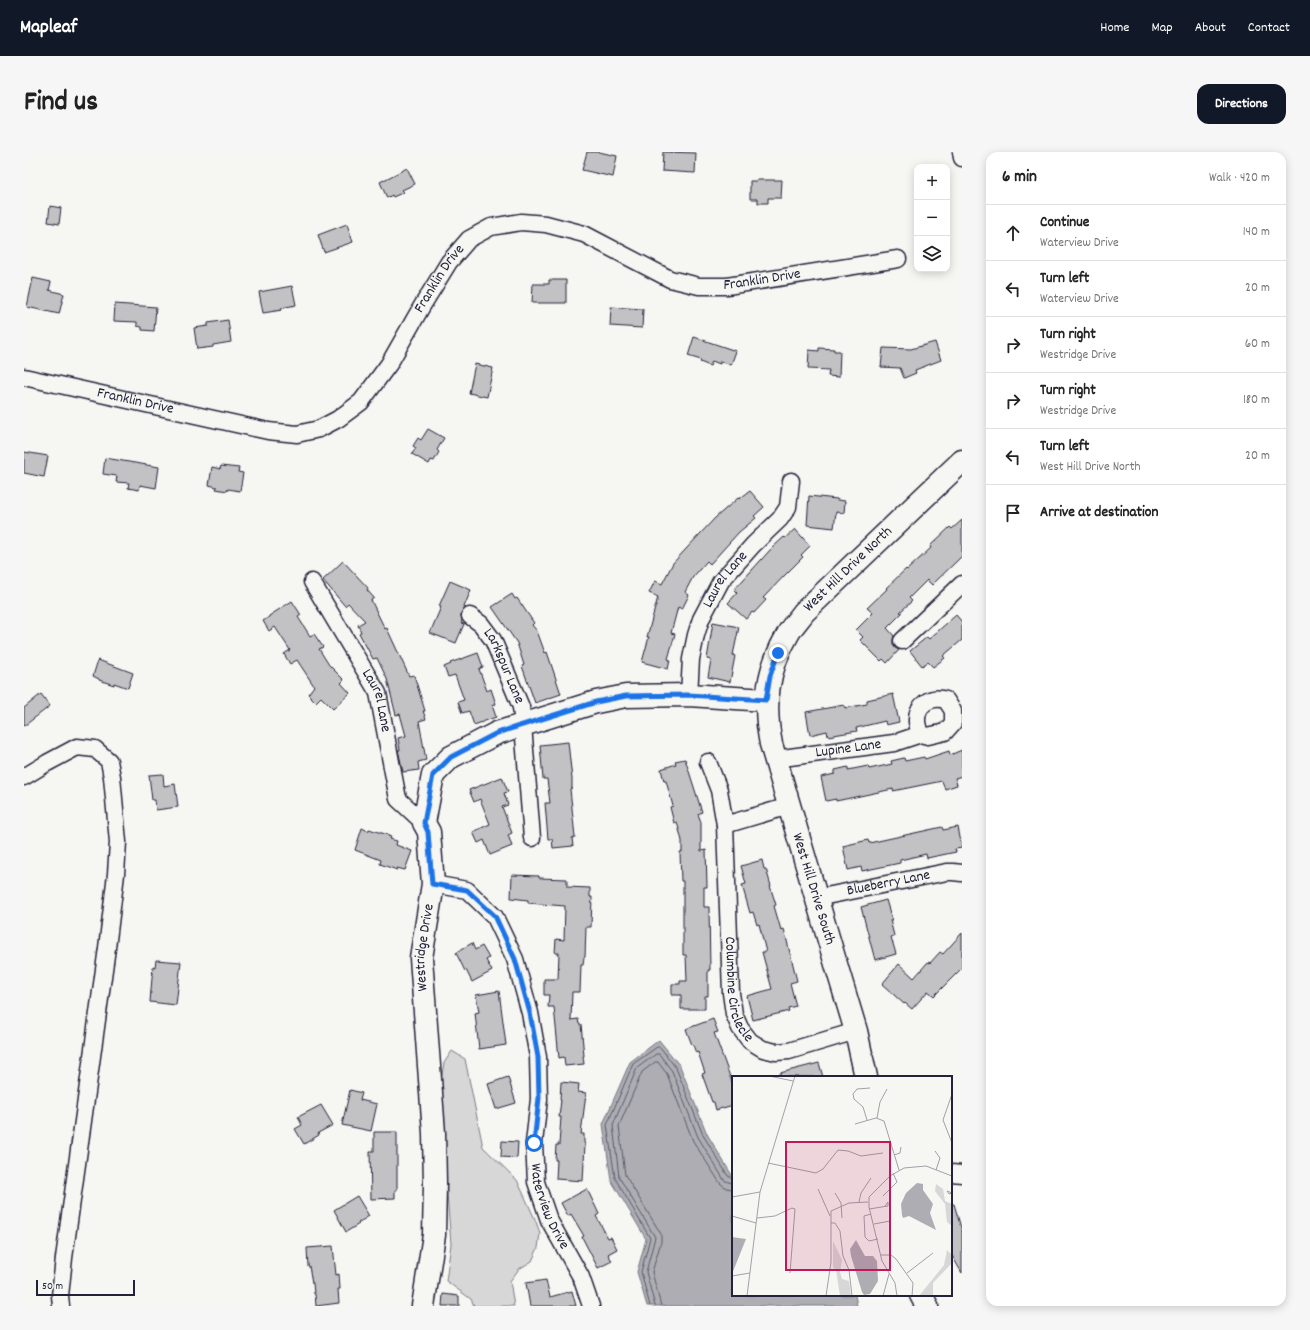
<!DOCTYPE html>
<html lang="en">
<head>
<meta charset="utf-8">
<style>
	:root { --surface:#fff; --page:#f6f6f6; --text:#222; --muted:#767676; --line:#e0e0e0; --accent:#111827 }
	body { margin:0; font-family:Dekko,sans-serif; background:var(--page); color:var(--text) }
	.controls { position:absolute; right:12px; top:12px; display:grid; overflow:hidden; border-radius:8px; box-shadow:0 2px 10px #0003 }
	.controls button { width:36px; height:36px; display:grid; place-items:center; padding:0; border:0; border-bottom:1px solid var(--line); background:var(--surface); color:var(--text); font:20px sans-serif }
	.scale { position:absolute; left:12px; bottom:10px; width:99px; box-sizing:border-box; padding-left:4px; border:2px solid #22223b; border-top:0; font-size:11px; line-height:14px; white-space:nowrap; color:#22223b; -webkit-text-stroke:3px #f6f6f2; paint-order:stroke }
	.stop { position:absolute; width:12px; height:12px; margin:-9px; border:3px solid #1a73e8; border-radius:50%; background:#fff }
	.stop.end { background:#1a73e8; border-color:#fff; box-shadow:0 1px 4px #0008 }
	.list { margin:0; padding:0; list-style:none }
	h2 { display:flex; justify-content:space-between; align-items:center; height:52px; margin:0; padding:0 16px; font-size:17px }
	h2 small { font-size:13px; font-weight:400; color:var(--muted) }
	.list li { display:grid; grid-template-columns:26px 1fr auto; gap:12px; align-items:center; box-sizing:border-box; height:56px; padding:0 16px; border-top:1px solid var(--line) }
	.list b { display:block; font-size:15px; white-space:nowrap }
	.list p { margin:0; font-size:13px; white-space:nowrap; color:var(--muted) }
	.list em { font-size:13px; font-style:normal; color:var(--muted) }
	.icon { flex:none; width:22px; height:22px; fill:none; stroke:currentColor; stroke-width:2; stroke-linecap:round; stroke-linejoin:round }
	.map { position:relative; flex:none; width:938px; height:1154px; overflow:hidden; border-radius:12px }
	header { display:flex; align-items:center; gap:24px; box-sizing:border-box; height:56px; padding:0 20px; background:var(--accent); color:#fff }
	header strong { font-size:19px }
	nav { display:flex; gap:22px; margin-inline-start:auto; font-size:14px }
	.intro { display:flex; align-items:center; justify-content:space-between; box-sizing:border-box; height:96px; padding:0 24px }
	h1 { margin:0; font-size:28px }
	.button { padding:10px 18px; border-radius:12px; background:var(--accent); color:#fff; font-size:14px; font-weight:700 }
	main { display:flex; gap:24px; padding:0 24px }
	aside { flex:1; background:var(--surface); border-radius:12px; box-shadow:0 2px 10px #0003 }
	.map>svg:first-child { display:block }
	.green { fill:#d7d7d7; stroke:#7c7c89 }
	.water { fill:#adadb3; stroke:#757583 }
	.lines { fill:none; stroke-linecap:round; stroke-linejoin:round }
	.shore { stroke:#5a5a6b; stroke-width:1 }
	.building { fill:#c2c2c4; stroke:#22223b }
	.street-casing { stroke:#22223b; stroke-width:19 }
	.secondary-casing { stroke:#22223b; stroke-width:25 }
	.street { stroke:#f6f6f2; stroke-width:16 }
	.secondary { stroke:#f6f6f2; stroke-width:22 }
	.route { stroke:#1a73e8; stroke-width:5 }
	.labels { text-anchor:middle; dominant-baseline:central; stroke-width:4; stroke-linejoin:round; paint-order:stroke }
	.street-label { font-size:15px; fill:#22223b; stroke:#f6f6f2 }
	.inset-road { fill:none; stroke:#a1a1a9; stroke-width:1 }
	.view { fill:#c2185b; fill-opacity:0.15; stroke:#c2185b; stroke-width:2 }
	.inset-edge { fill:none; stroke:#22223b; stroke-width:2 }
</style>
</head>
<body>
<header>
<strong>Mapleaf</strong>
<nav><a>Home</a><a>Map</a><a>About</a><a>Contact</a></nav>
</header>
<div class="intro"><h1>Find us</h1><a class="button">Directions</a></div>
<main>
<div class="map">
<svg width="938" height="1154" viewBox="0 0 938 1154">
	<rect width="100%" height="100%" fill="#f6f6f2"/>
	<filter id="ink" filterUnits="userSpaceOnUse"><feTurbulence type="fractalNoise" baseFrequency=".025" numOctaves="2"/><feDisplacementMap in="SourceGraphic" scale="8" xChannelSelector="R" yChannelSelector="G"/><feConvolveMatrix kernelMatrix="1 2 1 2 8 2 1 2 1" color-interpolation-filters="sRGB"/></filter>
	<g filter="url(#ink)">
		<path class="green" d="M428 899 441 907 459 995 493 1028 511 1067 516 1081 514 1096 508 1109 495 1117 486 1129 490 1154H450L447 1147 422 1129 427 1092 415 941 420 911Z"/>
		<path class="water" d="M635 888 656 914 683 982 709 1025V1143H831L833 1154H623L613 1120 622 1087 587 1028 579 972 606 910Z"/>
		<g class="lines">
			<g class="shore">
				<path d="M626 1154 617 1120 626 1086 591 1026 583 973 609 912 633 895H636L652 916 679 983 704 1024 709 1026"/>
				<path d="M631 1154 622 1120 631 1085 595 1025 589 973 613 916 632 902H635L648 919 674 985 700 1028 704 1030 709 1031"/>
				<path d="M637 1154 628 1120 637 1090V1082L601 1023 595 974 618 920 631 910H634L643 922 669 989 696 1031 702 1036 709 1037"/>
			</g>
		</g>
		<g class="building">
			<path d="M563 0H575L593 4 589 25 558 18Z"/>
			<path d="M639 0 672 1 671 21 638 19Z"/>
			<path d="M383 16 391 32 378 38 380 40 369 45 368 43 363 46 356 30Z"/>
			<path d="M733 28H758L757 46H744V51H734V47H726V29H733Z"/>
			<path d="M26 54 37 56 35 72 24 70Z"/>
			<path d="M323 72 329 90 300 100 294 83Z"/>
			<path d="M9 126 27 130 25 138 40 142 35 162 3 155Z"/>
			<path d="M525 128H542V151H508L509 132H525Z"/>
			<path d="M268 134 272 153 257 156 258 158 239 161 235 140Z"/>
			<path d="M91 152 132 155 130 179 118 178V175L113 174V170L90 169Z"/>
			<path d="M587 155 619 157 618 176 586 174Z"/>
			<path d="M204 168 207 190 189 193V195L173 197 170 176 184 174V171Z"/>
			<path d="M670 185 712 199 707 213 696 209V212L688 209 686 214 676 210 677 208 664 204Z"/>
			<path d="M911 190 917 208 891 218 892 221 880 226 876 216 857 215 859 196 887 197Z"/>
			<path d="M795 196 810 197V199H816L815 225 804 224 805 218 784 217 785 198 795 199Z"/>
			<path d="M451 212 469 216 463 245 445 241Z"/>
			<path d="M404 277 420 286 413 298 415 300 410 309 407 308 405 312 388 302 392 296 389 294 394 286 397 288Z"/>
			<path d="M0 300 24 304 20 325 0 321Z"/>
			<path d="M81 306 135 315 132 336 116 333 115 338 104 336 105 331 92 330 93 324 79 322Z"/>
			<path d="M197 314 215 316 214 320 219 321 216 339 204 337 203 339 192 337 193 335 185 333 188 315 196 317Z"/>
			<path d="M726 339 740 355 730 364 732 366 715 380 686 412 683 409 669 425 661 440 665 443 658 457 654 455 647 481 651 482 644 507 646 508 644 517 618 510 625 485H623L634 445 625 441 631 429 638 432 649 411 691 366 714 346 715 347Z"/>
			<path d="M785 344 813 347V348L821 349 820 361 812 360 810 376 783 373Z"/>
			<path d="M938 368V404L908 433 903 428 885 446 888 449 876 460 878 461 863 476 870 484 869 487V492L871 496 875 498 863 511 859 507 857 509 836 488 839 485 832 478 849 461 843 456 863 437 862 436 882 417 883 418 907 396 906 394 926 375 928 377Z"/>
			<path d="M771 377 786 394 777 403 779 405 762 422 739 446 742 448 730 461 728 460 722 467 704 451 713 441 710 438 747 397 760 385 761 386Z"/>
			<path d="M319 409 344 436 343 438 350 446 347 448 361 477 363 476 366 483 385 524 390 523 401 559H399L402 567 395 569 402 608 394 610 395 618 379 620 374 598H376L374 586 382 584 376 562 372 563 363 527 353 506 349 507 335 481 337 480 334 473 341 469 324 451 321 454 299 428Z"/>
			<path d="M426 429 447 438 440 455 442 456 438 459 437 463 438 469 437 471 440 472 432 491 406 481 417 455 415 454Z"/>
			<path d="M488 442 491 447 493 446 510 471 508 473 513 479 521 501 523 500 537 542 511 551 498 514 500 513 493 491 468 455Z"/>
			<path d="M268 449 277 463 274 465 286 484 290 482 299 495 295 497 305 513 320 528 317 531 326 541 309 557 297 545 292 550 284 542 290 534 273 508 266 512 260 502 266 498 251 475 245 479 239 469 245 465V464Z"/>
			<path d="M932 463 938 470V488L919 504 921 506 909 515 904 510 898 514 886 499 903 485 905 487Z"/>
			<path d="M689 470 715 475 709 503 711 504 706 530 684 525 687 508 683 507Z"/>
			<path d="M454 501 459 515 455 517 463 539 467 537 472 552 468 553 472 565 450 573 445 559 438 561 434 550 440 548 431 523 424 525 420 515 427 512 426 511Z"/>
			<path d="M74 508 109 521 104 536 90 531V533L75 528V527L69 524Z"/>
			<path d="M17 542 26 554 0 574V556Z"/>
			<path d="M869 542 875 570 862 573 861 569 832 576 833 579 804 584 803 579 786 583 782 560 820 553 821 556 843 552V548Z"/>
			<path d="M544 590 548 627V636L546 637 551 685 548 686 549 694 529 696 528 687H524L521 651H526L523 627H519L516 593Z"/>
			<path d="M938 598V624L931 626 933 633 921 637 918 629 869 639V637L812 649V647L802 649 797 625 811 622V618L824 615V618L844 614 845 617 868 612 867 609 880 606 881 609 900 605 901 607 925 599 926 603Z"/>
			<path d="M661 607 678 660 674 662 677 670V699L682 698 683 735H680V755H685L686 818H684V844H681V857H657V843H648V832H656V829H663L662 803H659V729H657L656 700H658V689L653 670 650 671 646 655 649 654 642 629H640L637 617 652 612 651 609Z"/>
			<path d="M139 622 140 634 151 632 154 655 132 658 131 648H128L125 623Z"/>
			<path d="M478 625 484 640 480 641 484 653 478 655 488 681 484 683 488 694 466 703 460 688 454 691 449 680 466 672 456 647 450 650 445 638Z"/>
			<path d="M918 675 919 678 934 675 938 696 931 697 932 700 903 706 902 702 876 708V711L838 719 837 715 824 718 819 694 844 688 845 691Z"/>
			<path d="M338 676 344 679 345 677 364 683V684L367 685 366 687 373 689 372 693 388 699 381 718 373 716V718L356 712 357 708 331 698Z"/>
			<path d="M738 708 740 717H742L747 734H746L752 753 750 754 757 778 760 777 773 829 766 831 772 854 764 856 765 859 729 868 723 844 748 837 738 800H742L735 772 733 773 729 760 726 761 718 733 722 732 717 714Z"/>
			<path d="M488 723 515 724V726L543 727V735L566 736V745H568L567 775H562L561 805H560L559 813H557L556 840H548L547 868 554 867 555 872H557L560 904H559L560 912 541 914 540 905 535 906 530 855H524L525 843H520V827H534L535 801H531L532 787 540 788 541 754 504 751V748L487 746Z"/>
			<path d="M862 748 868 768H866L870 784 867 785 872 802 851 808 837 755Z"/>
			<path d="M938 781V816L910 844 904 839 888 857 881 851 880 852 858 832 875 812 890 826 904 810 906 811 916 800 919 802Z"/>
			<path d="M448 791 451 798 458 794 465 806 462 808 468 819 448 830 442 818 441 819 432 801Z"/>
			<path d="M132 808 157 810 152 853 126 850 129 814 131 815Z"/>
			<path d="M475 839 482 893 455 897 451 861 455 860 452 843Z"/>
			<path d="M689 867 694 880 690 881 709 933V953L692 958 690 950H688L678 922 681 921 674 900 672 901 669 893H668L662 877Z"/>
			<path d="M795 911 799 925H756V921Z"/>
			<path d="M484 925 492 951 472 957 464 932Z"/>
			<path d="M537 930 555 932 554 940 562 941 557 982H560V991L561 992 559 1029 532 1027 533 1008H531L532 993H535L537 965H535L537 948H536Z"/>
			<path d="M326 938 338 941 336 948 353 952 347 979 318 973Z"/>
			<path d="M297 953 309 973 294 981 295 983 280 992 271 977 278 973 274 965Z"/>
			<path d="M350 980H373V1038H371V1046L347 1047 346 999H350Z"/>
			<path d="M478 989 494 990 493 1006 477 1005Z"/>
			<path d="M563 1037 575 1062 572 1064 584 1086 587 1085 593 1097 584 1102 588 1109 574 1116 558 1085 560 1084 547 1062 544 1064 537 1051Z"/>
			<path d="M333 1044 345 1064 334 1071 335 1072 322 1080 310 1058Z"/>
			<path d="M927 1052H930L938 1079V1121L927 1102Z"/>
			<path d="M309 1094 312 1123 315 1122 316 1137H314L315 1151 292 1154 291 1142H290L289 1131H288L285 1114H284L283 1096Z"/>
			<path d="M522 1128 526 1145 548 1139 552 1154H506L502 1131Z"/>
			<path d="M419 1142 435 1144V1154H418Z"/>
		</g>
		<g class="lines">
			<defs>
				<g id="street">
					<path d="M937 0 938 6"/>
					<path id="s1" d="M0 225 244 279 273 282 295 277 314 267 337 250 365 212 398 154 425 110 445 87 467 75 497 70 522 72 560 82 646 127 675 134H703L874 107"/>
					<path id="s2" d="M288 430 354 541 374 647 400 671"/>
					<path id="s3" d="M446 464 457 472 469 488 497 555 499 573 508 686"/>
					<path d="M878 489 938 432"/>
					<path id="s4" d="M665 543 667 507 672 483 677 467 697 429 729 393 756 367 764 355 767 329"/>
					<path id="s5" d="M751 607 870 591 897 582 904 584 921 580 929 571V559L922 548C906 543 892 553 893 570 894 575 894 578 897 582"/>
					<path d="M684 610 695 638 701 673"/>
					<path d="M0 625 23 611 53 595 71 597 85 609 88 625 94 690 92 722 83 796 40 1106 36 1144 37 1154"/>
					<path id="s6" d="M765 654 701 673 707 841 710 862 716 876 726 889 739 897 752 900 765 899 832 879"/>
					<path id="s7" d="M409 732 443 738 471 765 491 807 506 861 514 905 515 947 510 991 512 1030 525 1068 557 1125 567 1154"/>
					<path id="s8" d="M792 746 923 720H929L938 721"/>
					<path d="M927 1021 938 1022"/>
				</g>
				<g id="secondary">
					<path id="s9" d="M842 925 832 879 814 819 747 592C739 552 743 518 764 482 768 474 775 467 780 460L938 309"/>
					<path d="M897 1143 903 1154"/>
					<path id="s10" d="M399 1154 410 1083 411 1032 410 981 397 806 409 732 405 680 400 671 409 623 427 605 473 581 572 550 602 544 665 543 742 548"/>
				</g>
			</defs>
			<use href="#street" class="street-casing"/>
			<use href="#secondary" class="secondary-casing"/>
			<use href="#street" class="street"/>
			<use href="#secondary" class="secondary"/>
		</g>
	</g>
	<g class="lines" filter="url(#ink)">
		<path class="route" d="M510 991 515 946 514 905 506 861 491 807 471 764 443 738 408 732 404 680 400 671 409 623 427 605 473 581 572 550 602 544 665 543 742 548 746 524 754 501"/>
	</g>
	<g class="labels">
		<g class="street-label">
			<text stroke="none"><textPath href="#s1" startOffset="498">Franklin Drive</textPath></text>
			<text stroke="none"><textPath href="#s1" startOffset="858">Franklin Drive</textPath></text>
			<text stroke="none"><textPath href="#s1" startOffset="114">Franklin Drive</textPath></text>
			<text stroke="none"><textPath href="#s9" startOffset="549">West Hill Drive North</textPath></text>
			<text stroke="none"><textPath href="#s4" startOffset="124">Laurel Lane</textPath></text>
			<text stroke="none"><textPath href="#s3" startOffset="62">Larkspur Lane</textPath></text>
			<text stroke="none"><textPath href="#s2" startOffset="136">Laurel Lane</textPath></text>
			<text stroke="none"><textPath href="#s5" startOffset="74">Lupine Lane</textPath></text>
			<text stroke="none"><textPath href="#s8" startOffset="74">Blueberry Lane</textPath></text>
			<text transform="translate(789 737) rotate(73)">West Hill Drive South</text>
			<text stroke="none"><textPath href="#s10" startOffset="360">Westridge Drive</textPath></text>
			<text stroke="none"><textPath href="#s6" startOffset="233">Columbine Circlecle</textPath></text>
			<text stroke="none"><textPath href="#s7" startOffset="373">Waterview Drive</textPath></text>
		</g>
	</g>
	<g transform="translate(708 924)">
		<rect width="220" height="220" fill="#f6f6f2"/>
		<path d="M204 108 211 113 213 125 220 128V150L215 146 213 128 203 115ZM101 165 110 184 108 196 110 203 117 205 119 220H108L104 194 101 191ZM215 174 220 179V187L201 207V220H187L212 189Z" fill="#d7d7d7"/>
		<path d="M185 107 191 108V114L201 128 198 137 204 154 177 140 171 142 170 139 169 128 174 117ZM0 161 14 163 0 198ZM124 164 133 180H141L145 185 146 205 138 218 132 219 130 216 119 180 118 173Z" fill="#adadb3"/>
		<path class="inset-road" d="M37 0 61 5M220 18 211 44 220 67M145 42 148 26 155 13M135 44 131 31 122 23 121 18 125 13 138 12M123 48 144 42 152 45 167 94M203 75 208 82 204 94M162 79 168 77 169 71M36 87 84 97 91 93 106 74 116 75 129 80 151 77M86 113 98 140M103 117 109 127 110 142M220 117 215 115 217 118 220 117M151 120 165 106 161 97M0 121 28 116M127 126 129 117 139 102M137 133 156 130V126L153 130M139 138 132 140 133 161 137 165 146 163M0 140 24 147M25 142 43 140 60 132 63 133 58 197M99 147H103L108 155 111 180 117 194 120 220M142 148 158 145M149 179H159L164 183 181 207 180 220M175 197 201 177M0 200 18 197M15 220 28 116 63 0M94 220 99 186V135L117 127 136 126M151 220 157 198M165 220 163 207 150 185 137 131V121L158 100 172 92 194 90 220 100"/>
		<path class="view" d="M54 66H158V194H54Z"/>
		<rect width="220" height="220" class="inset-edge"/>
	</g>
</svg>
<div class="controls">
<button>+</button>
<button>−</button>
<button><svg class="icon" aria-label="layers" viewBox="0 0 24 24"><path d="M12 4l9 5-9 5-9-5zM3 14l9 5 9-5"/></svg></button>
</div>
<div class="scale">50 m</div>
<div class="stop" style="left:510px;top:991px"></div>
<div class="stop end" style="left:754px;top:501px"></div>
</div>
<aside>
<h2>6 min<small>Walk · 420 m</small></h2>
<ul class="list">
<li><svg class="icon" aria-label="ahead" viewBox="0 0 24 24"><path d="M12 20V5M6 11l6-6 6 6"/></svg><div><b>Continue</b><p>Waterview Drive</p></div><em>140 m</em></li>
<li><svg class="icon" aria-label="left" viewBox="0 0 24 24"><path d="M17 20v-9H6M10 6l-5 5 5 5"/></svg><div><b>Turn left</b><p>Waterview Drive</p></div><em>20 m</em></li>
<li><svg class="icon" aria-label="right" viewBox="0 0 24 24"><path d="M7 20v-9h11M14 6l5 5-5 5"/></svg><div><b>Turn right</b><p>Westridge Drive</p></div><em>60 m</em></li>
<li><svg class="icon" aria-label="right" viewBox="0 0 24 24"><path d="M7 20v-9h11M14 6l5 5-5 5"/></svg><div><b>Turn right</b><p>Westridge Drive</p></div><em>180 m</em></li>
<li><svg class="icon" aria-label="left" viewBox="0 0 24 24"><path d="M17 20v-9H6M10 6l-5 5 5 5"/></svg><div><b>Turn left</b><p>West Hill Drive North</p></div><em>20 m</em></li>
<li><svg class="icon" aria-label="arrive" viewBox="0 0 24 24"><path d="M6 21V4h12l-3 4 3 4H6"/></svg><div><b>Arrive at destination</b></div></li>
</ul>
</aside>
</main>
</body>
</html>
